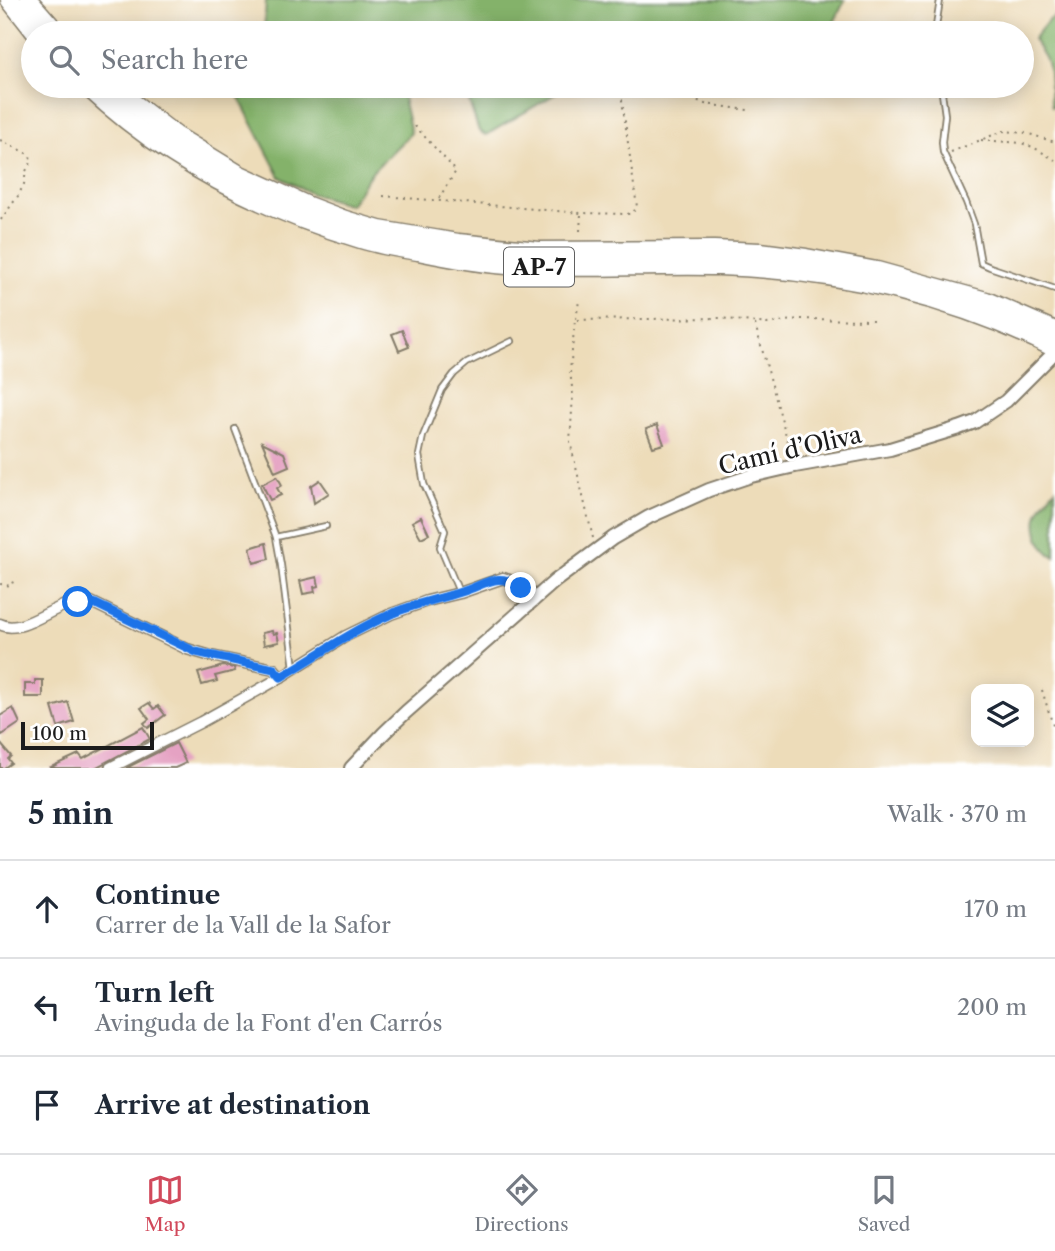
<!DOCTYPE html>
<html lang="en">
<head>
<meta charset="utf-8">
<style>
	:root { --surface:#fff; --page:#f6f6f7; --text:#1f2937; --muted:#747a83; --line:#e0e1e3; --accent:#d1495b }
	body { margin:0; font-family:"Libre Caslon Text",serif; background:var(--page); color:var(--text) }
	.controls { position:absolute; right:21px; bottom:21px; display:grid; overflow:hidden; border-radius:14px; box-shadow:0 4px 18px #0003 }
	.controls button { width:63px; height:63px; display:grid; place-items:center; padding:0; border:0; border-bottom:2px solid var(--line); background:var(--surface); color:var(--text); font:35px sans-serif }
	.scale { position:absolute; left:21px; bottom:18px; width:133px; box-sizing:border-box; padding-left:7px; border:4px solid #1c1c1c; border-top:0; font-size:19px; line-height:24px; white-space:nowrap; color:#1c1c1c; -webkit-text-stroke:5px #fff; paint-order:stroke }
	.stop { position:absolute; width:21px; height:21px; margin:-16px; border:5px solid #1a73e8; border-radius:50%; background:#fff }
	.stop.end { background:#1a73e8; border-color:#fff; box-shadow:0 2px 7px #0008 }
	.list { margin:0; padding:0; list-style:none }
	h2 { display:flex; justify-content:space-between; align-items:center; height:91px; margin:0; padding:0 28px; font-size:30px }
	h2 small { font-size:23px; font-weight:400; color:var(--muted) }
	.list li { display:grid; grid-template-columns:46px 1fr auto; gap:21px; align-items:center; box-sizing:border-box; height:98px; padding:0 28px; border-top:2px solid var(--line) }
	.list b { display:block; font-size:26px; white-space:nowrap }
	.list p { margin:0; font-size:23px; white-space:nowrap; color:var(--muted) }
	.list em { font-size:23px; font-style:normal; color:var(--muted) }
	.icon { flex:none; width:38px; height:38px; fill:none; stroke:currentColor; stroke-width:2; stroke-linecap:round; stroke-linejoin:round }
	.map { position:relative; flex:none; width:1055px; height:768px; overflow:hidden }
	.search { position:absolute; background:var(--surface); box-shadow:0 4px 18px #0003; left:21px; right:21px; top:21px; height:77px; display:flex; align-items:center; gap:18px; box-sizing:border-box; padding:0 24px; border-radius:38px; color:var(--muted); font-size:26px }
	.sheet { height:385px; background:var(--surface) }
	nav { display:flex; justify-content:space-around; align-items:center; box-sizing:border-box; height:98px; border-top:2px solid var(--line); background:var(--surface); font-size:19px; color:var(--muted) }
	nav a { display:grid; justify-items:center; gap:4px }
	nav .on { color:var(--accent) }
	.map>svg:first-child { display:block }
	.forest { fill:#84b26b; stroke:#506744; stroke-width:2 }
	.building { fill:#e5a2c3 }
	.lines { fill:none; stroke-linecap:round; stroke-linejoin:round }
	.lane-casing { stroke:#847c6a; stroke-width:8 }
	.street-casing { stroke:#847c6a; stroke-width:13 }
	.secondary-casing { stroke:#847c6a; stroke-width:16 }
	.highway-casing { stroke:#847c6a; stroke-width:21 }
	.path { stroke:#847c6a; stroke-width:2; stroke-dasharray:2 5; stroke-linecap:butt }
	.lane { stroke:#fff; stroke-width:4.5 }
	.street { stroke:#fff; stroke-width:10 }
	.secondary { stroke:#fff; stroke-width:12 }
	.highway { stroke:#fff; stroke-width:18 }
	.route { stroke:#1a73e8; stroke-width:9 }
	.labels { text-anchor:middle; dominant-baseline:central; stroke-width:6; stroke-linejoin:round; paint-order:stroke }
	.shield { fill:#fff; stroke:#606060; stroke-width:2 }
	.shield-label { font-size:23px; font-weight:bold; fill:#1c1c1c }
	.street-label { font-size:24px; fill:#1c1c1c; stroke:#fff }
</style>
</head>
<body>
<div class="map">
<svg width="1055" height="768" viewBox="0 0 1055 768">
	<rect width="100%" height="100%" fill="#fff"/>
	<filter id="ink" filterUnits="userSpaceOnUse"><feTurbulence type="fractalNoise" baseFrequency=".0143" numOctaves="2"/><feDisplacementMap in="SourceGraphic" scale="14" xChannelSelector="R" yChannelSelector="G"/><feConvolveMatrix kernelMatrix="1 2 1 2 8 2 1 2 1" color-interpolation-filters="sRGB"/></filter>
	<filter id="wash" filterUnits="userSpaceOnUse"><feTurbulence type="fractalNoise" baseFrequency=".00686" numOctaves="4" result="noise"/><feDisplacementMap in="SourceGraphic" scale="28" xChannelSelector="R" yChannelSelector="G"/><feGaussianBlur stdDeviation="1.57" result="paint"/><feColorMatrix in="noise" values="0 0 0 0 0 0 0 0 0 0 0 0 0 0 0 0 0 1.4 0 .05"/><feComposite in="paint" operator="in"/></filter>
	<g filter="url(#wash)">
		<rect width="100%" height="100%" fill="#eddcb9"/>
		<g class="forest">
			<path d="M266 0H845L829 33H264Z"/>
			<path d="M1055 16V105L1052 107C1048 91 1052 75 1046 60 1043 53 1037 46 1033 39L1048 21Z"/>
			<path d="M239 86H405L402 93 411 133 371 173 350 205 310 193 280 177 236 92Z"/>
			<path d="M464 86H565L552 96 486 135 479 131Z"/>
			<path d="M1055 489V557C1039 549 1031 523 1041 507 1044 501 1050 495 1055 489Z"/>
		</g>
		<g id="blocks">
			<g class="building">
				<path d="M402 330 409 347 399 351 392 334Z"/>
				<path d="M657 425 664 444 653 447 646 429Z"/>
				<path d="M262 442 284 453 289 466 275 472Z"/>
				<path d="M277 476 282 485 277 488 281 495 270 500 262 484Z"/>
				<path d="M320 480 329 493 314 503 311 486Z"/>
				<path d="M421 517 429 534 421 538 412 522Z"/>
				<path d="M266 543 269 559 254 563 250 548Z"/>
				<path d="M317 577 319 586 314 587 315 592 303 594 300 581Z"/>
				<path d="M272 631 273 634 277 633 279 642 264 645 262 633Z"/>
				<path d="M223 666 234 668 235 671 215 676 217 681 202 685 198 673Z"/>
				<path d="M35 680H43V697H25V684H35Z"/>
				<path d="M68 702 74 722 58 727 52 707Z"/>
				<path d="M149 703 154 709 158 706 165 715 148 728 144 723 149 719 141 708Z"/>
				<path d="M13 708 20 723 2 735 0 730V716Z"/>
				<path d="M143 727 150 739 95 768H49L79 754 83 759Z"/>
				<path d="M0 743 11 756 8 759 11 763 4 768H0Z"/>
				<path d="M176 743 186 763 175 768H126Z"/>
			</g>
		</g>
	</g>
	<g filter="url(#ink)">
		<use href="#blocks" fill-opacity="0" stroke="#847c6a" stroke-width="2"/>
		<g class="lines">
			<defs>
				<g id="lane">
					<path d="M935 33 940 0"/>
					<path d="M941 86 945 115 942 142 943 152 966 202 974 224 981 263 990 267 1055 289"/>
					<path d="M235 429 276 537 281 565 294 668"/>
					<path d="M276 537 326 526"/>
					<path d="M459 592 440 547 445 531 424 484 419 455 423 436 442 390 454 374 467 363 512 341"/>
				</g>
				<g id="street">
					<path d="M0 624C18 634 45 613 63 606 72 602 81 601 91 602L187 649 211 656 274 669 281 677"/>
					<path d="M110 768 201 722 271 683 346 636 391 614 427 601 460 593 503 578 512 581 534 601"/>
				</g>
				<path id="secondary" d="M351 768 384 733 406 712 555 581 613 538 649 517 709 490 751 476 795 466 890 449 959 428 975 422 1006 401 1055 352"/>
				<g id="highway">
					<path d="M10 0 36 33"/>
					<path d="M28 0 57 33"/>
					<path d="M87 86C165 159 260 209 361 239 380 245 399 248 418 251 447 257 478 263 507 265 578 270 648 264 719 266 835 270 950 295 1055 348"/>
					<path d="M111 86 176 136 238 174 308 206 345 220 379 230 458 243 539 251 714 250 760 252 806 258 877 271 986 301 1055 331"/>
				</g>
			</defs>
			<use href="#lane" class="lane-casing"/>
			<use href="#street" class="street-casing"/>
			<use href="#secondary" class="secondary-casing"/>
			<use href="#highway" class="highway-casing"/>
			<g class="path">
				<path d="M666 86 705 104 748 110"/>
				<path d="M415 126 456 171 439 198"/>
				<path d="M0 140 30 155 31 163 26 171 24 184 18 196 0 221"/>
				<path d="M981 140 1021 143 1033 147 1055 160"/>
				<path d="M951 152 1003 131 1026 133 1055 142"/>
				<path d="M383 196 581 213 628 214 634 211 637 207 620 86"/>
				<path d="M580 231 581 214"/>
				<path d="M576 319 579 301"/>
				<path d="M755 324 792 457"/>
				<path d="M593 538 570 442 573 395 570 371 575 320 720 318 767 324 798 319 874 320"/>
				<path d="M0 584 11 586 15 577"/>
				<path d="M1042 690 1055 732"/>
			</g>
			<use href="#lane" class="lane"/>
			<use href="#street" class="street"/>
			<use href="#secondary" class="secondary"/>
			<use href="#highway" class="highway"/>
		</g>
	</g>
	<g class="lines" filter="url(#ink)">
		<path class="route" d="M78 602 88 601 96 604 196 652 274 669 281 677C317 656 350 632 389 615 412 604 437 600 461 592 485 585 498 570 521 588"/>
	</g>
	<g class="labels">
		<rect class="shield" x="504" y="247.5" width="70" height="39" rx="5"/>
		<g class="shield-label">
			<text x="539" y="267">AP-7</text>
		</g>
		<g class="street-label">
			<text transform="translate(790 450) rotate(-13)">Camí d’Oliva</text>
		</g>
	</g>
</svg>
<div class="controls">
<button><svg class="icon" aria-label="layers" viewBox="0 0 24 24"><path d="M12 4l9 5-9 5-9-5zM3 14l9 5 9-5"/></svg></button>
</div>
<div class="scale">100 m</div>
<div class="stop" style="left:78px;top:602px"></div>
<div class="stop end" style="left:521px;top:588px"></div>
<div class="search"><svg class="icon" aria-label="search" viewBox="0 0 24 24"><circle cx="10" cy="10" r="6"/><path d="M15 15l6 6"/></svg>Search here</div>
</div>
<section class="sheet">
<h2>5 min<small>Walk · 370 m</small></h2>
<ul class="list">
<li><svg class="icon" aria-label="ahead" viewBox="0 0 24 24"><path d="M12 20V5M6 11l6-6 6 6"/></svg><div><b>Continue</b><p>Carrer de la Vall de la Safor</p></div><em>170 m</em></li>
<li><svg class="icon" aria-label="left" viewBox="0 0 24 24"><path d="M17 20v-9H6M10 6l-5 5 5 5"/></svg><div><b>Turn left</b><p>Avinguda de la Font d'en Carrós</p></div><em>200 m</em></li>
<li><svg class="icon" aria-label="arrive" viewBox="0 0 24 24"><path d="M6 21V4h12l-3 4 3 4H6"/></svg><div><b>Arrive at destination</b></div></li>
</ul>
</section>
<nav>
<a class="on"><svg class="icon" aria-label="map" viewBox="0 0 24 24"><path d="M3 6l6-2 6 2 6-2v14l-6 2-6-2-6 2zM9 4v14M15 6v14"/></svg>Map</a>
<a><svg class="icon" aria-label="directions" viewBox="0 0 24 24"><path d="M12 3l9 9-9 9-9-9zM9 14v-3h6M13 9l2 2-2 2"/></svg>Directions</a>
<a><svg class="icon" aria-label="saved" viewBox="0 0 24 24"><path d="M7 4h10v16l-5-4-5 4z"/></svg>Saved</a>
</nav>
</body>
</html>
